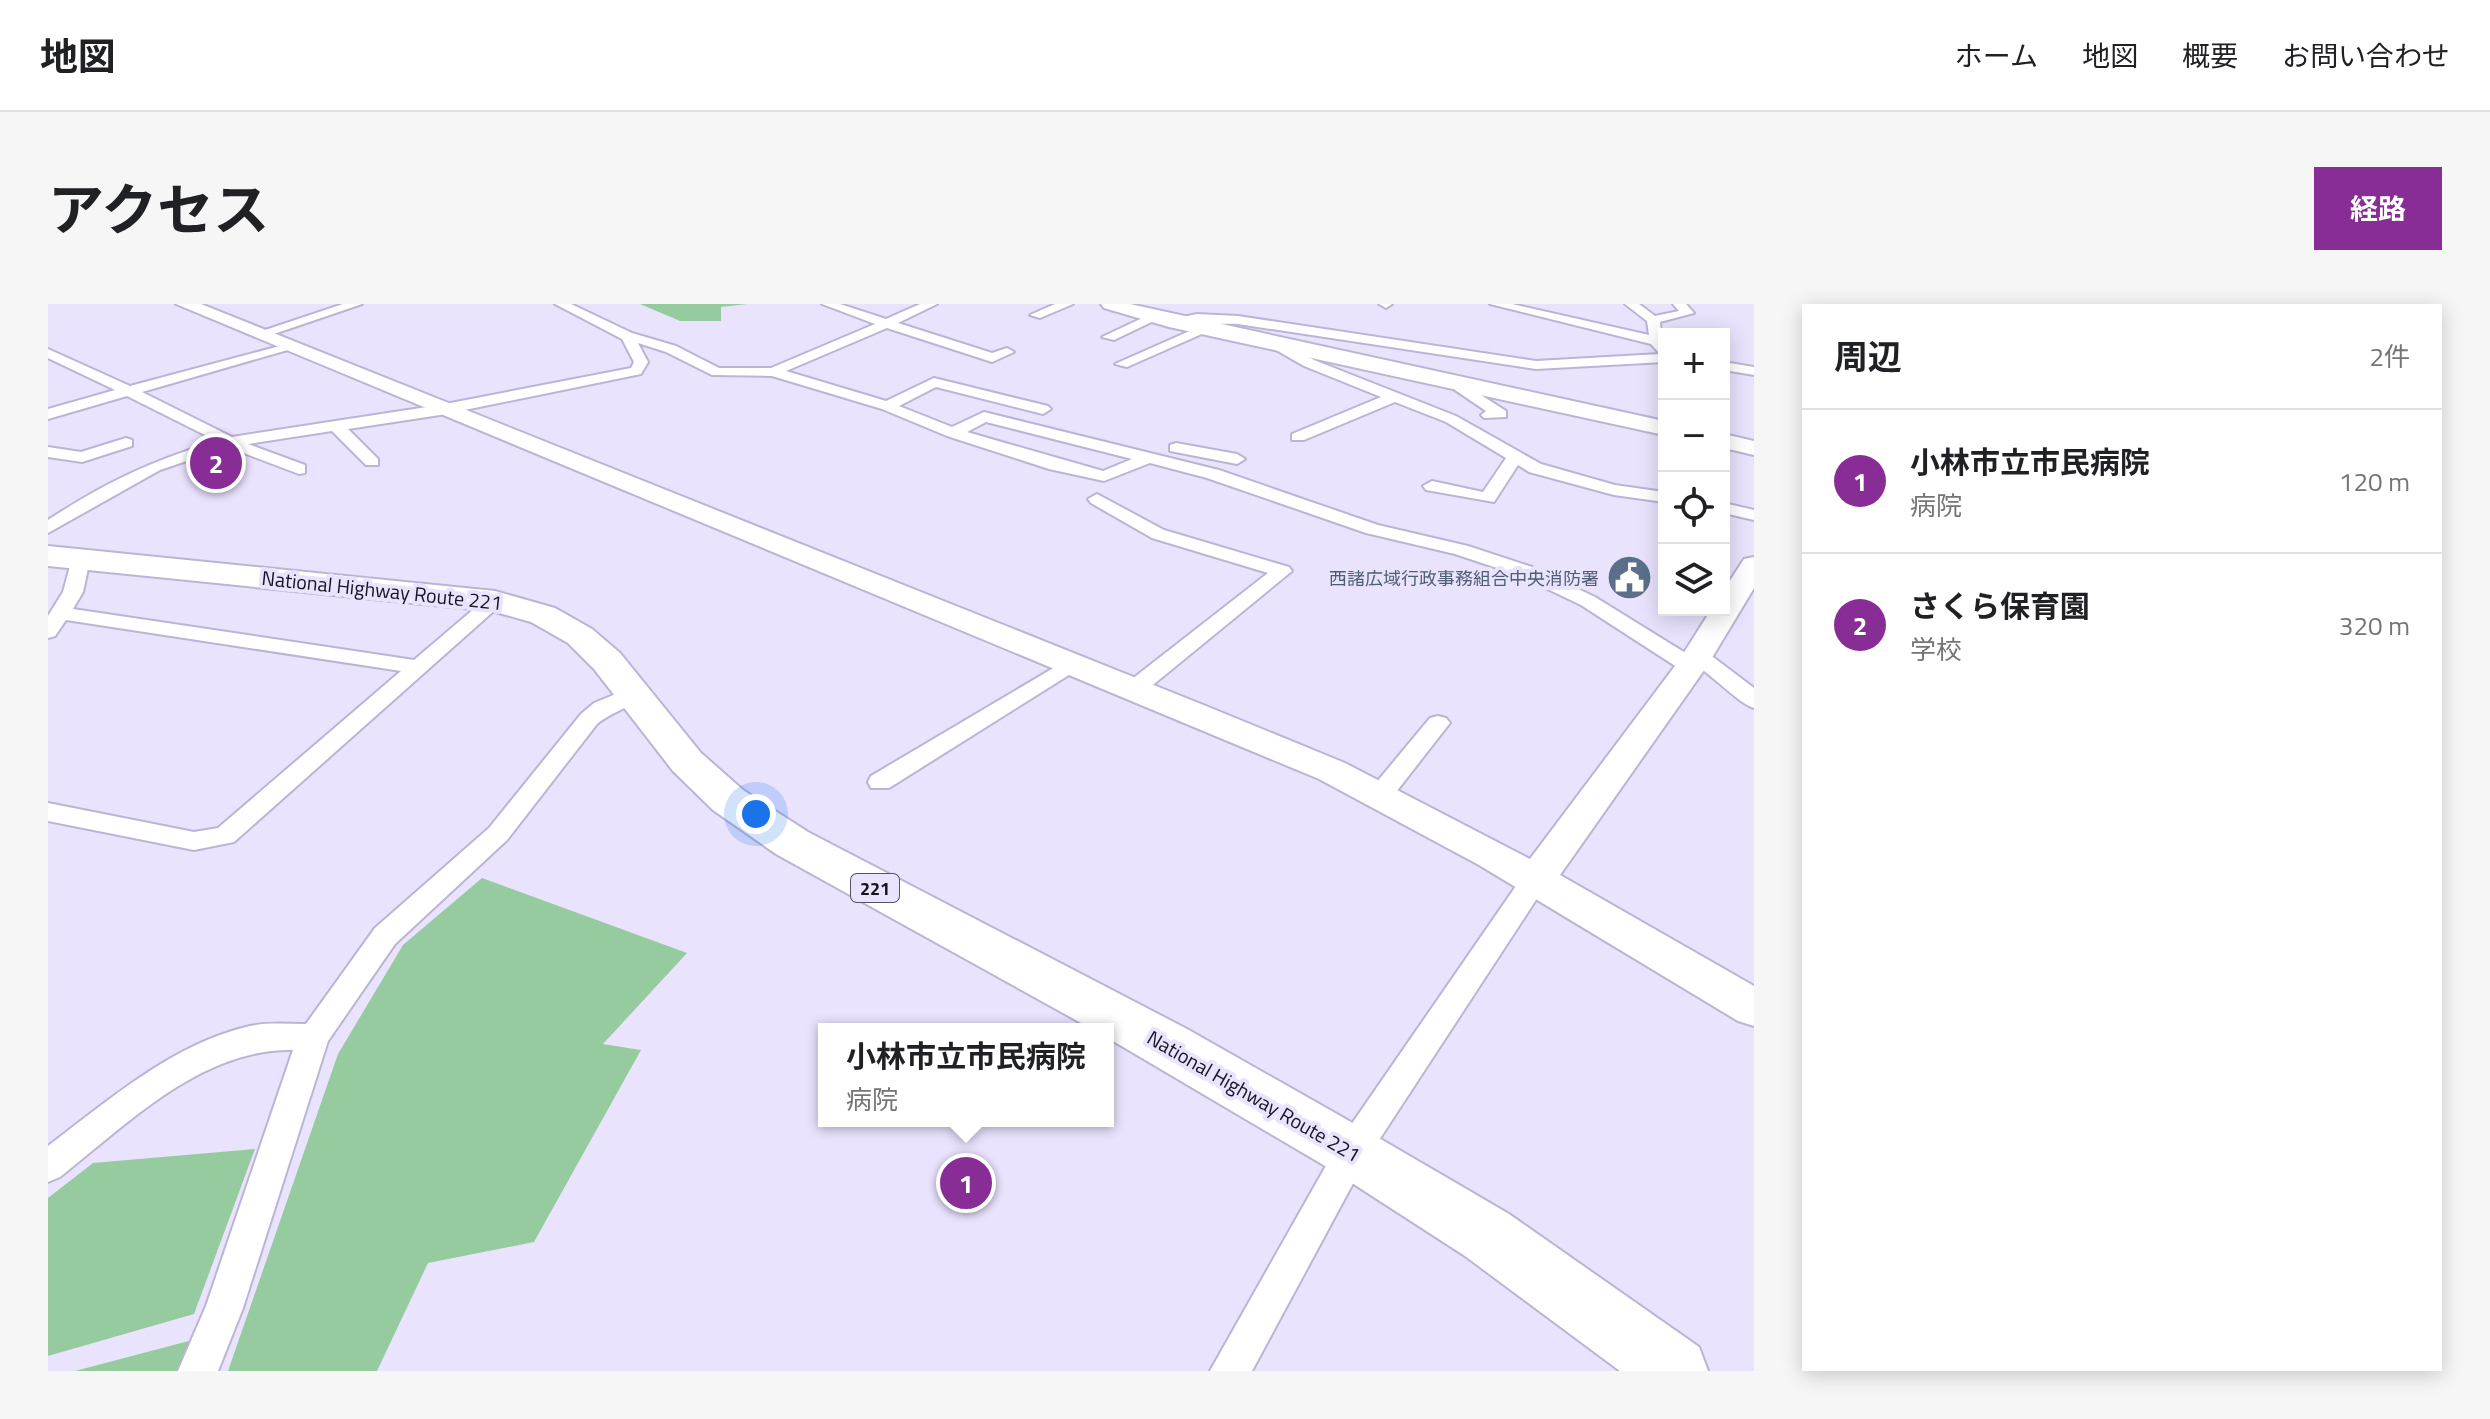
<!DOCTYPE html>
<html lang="ja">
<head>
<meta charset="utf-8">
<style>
	:root { --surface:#fff; --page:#f6f6f6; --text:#202124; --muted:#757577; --line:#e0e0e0; --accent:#882c96 }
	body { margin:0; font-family:"Titillium Web","Noto Sans JP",sans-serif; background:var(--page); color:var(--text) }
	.controls { position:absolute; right:24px; top:24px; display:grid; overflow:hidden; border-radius:0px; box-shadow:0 4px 20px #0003 }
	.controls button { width:72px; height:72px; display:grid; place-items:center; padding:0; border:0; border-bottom:2px solid var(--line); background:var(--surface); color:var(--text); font:40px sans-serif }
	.you { position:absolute; left:708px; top:510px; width:28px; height:28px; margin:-20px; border:6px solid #fff; border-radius:50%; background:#1a73e8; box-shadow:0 0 0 12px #1a73e833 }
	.badge { display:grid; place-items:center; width:52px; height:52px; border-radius:50%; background:var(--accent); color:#fff; font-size:26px; font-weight:700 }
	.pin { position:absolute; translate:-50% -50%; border:4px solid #fff; box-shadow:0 2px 8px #0006 }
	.popup { position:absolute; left:770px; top:719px; width:296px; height:104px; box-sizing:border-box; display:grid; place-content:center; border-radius:0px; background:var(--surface); filter:drop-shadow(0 2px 6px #0005); font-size:26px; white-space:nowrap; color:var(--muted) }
	.popup b { font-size:30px; color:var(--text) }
	.popup::after { content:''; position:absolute; left:50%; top:100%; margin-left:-16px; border:16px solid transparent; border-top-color:var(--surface) }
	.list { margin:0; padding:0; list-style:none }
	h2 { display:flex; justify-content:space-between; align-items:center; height:104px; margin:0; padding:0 32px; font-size:34px }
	h2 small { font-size:26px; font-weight:400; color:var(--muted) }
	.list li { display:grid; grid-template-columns:52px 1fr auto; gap:24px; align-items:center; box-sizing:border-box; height:144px; padding:0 32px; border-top:2px solid var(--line) }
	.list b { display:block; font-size:30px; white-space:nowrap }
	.list p { margin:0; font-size:26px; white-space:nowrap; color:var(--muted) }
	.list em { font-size:26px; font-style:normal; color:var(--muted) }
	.icon { flex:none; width:44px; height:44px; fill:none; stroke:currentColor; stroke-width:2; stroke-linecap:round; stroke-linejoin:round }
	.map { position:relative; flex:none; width:1706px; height:1067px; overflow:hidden; border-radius:0px }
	header { display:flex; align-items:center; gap:48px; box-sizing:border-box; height:112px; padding:0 40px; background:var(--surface); border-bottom:2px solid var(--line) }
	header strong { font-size:38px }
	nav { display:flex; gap:44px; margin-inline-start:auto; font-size:28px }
	.intro { display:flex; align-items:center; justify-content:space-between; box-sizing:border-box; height:192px; padding:0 48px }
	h1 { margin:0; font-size:56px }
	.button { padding:20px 36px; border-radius:0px; background:var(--accent); color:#fff; font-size:28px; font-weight:700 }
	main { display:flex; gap:48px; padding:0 48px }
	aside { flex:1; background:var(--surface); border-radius:0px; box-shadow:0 4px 20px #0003 }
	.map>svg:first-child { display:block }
	.green { fill:#95cb9f }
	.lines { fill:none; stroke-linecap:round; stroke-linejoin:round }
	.street-casing { stroke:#bcb4d4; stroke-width:4 }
	.secondary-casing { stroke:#bcb4d4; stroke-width:4 }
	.highway-casing { stroke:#bcb4d4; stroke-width:4 }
	.street { fill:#fff; fill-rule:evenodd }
	.secondary { fill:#fff; fill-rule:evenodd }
	.highway { fill:#fff; fill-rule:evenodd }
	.labels { text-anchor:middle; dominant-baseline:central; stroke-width:8; stroke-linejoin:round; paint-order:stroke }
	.far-service-label { font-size:18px; fill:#4e5e75; stroke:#eae3fe; text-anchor:end }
	.shield { fill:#eae3fe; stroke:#565262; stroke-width:2 }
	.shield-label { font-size:18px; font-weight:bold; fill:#17141f }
	.street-label { font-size:20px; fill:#17141f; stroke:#eae3fe }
</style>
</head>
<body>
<header>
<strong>地図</strong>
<nav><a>ホーム</a><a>地図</a><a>概要</a><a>お問い合わせ</a></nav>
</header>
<div class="intro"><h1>アクセス</h1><a class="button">経路</a></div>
<main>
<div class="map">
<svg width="1706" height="1067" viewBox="0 0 1706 1067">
	<rect width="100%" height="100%" fill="#eae3fe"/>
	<g class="green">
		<path d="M592 0H699L673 3V17H632Z"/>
		<path d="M434 574 639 649 555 740 593 746 486 938 380 959 329 1067H180L290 750 355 641Z"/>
		<path d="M207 845 146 1010 0 1052V894L45 859Z"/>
		<path d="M156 1033 141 1067H27Z"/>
	</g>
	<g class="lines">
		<defs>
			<g id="street">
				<path d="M295 0H314L217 33 205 30Z"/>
				<path d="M507 0H523L584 29 628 42 671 64H723L827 20 774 0H792L838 15 872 0H889L850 19 944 49 959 44 966 48 944 58 839 24 738 67 838 97 886 74 1000 102 1003 105 995 110 888 83 851 102 904 123 936 108 1171 166 1330 221 1420 242 1484 263 1547 293 1639 350 1649 346 1657 347 1706 384V404C1692 400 1667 374 1652 364L1643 368 1635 367 1533 301 1470 271 1407 250 1318 229 1159 174 1102 159 1056 177 1001 165 899 132 834 105 724 72 664 71 618 48 590 39 600 58 593 70 392 111 300 125 330 155V161H318L284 127 200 140 257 161V169L251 170 180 143 112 166 0 229V216C60 177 101 158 169 137L79 92 0 115V105L67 86 0 54V45L82 82 243 39V45L94 88 184 133 392 101 583 64 586 58 574 35ZM938 118 1084 155 1055 167 919 128Z"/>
				<path d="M1007 0H1025L992 14 982 11Z"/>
				<path d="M1331 0H1344L1338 4Z"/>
				<path d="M1442 0H1464L1601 31 1599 17 1577 0H1591L1607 12 1631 7 1625 0H1638L1646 9 1612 18 1616 58 1488 65 1190 20C1174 19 1124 23 1115 17L1149 10 1190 12 1488 57 1612 50 1603 40Z"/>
				<path d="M1103 10 1114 13 1066 36 1054 33Z"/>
				<path d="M1153 22 1165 25 1079 63 1067 60Z"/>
				<path d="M1223 37H1233L1266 56 1408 112 1493 160 1567 181 1616 188V198L1566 191 1481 168 1470 161 1446 198 1378 186 1375 182 1384 177 1435 188 1458 154 1398 118 1347 98 1256 136H1244V130L1333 93 1256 62 1223 43Z"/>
				<path d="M1676 58 1706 63V71L1676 66Z"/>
				<path d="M1410 77H1420L1422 84 1458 107V113L1436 114 1433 111 1438 107 1407 86Z"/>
				<path d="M78 134 84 136V142L34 158 0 153V143L33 148Z"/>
				<path d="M1128 139 1189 150 1197 155 1189 160 1122 147V141Z"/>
				<path d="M1049 190 1116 226 1241 263 1244 267 1095 389H1079L1076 384 1079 379 1220 269 1104 234 1043 199 1040 195Z"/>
				<path d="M1676 199 1706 206V216L1676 209Z"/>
				<path d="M33 249 42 255 35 288 25 305 366 356 440 293 447 291 457 297 186 538 146 546 0 517V499L146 528 170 524 353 367 18 316 7 332 0 334V312L15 288 24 255Z"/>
				<path d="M1024 353 1035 359 1032 364 841 484H823L820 478 823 472Z"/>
				<path d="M585 383 596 390C585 403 563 408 549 420L459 536 347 640 280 737 195 1004 170 1067H130L158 1002 245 746C154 744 79 820 12 873L0 878V842C61 796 126 739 202 722 220 718 239 720 258 720L327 624 441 524 533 410 546 399Z"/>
				<path d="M1390 412 1398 414 1402 419 1398 424 1341 497H1323L1320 491 1323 485 1382 414Z"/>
				<path d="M1487 566 1497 569 1501 576 1316 859 1204 1067H1162L1292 837 1477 569Z"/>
			</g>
			<g id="secondary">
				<path d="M128 0H153L1153 400 1297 459 1482 555 1630 358 1663 306H1676V286L1696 255 1706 253V284L1659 362 1512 571 1706 682V722L1690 717 1431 561 1271 475Z"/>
				<path d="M1053 0H1082L1616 117V131L1121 23 1056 4Z"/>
				<path d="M1676 130 1706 137V151L1676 144Z"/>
			</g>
			<path id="highway" d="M0 242 447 287 507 304 544 325 572 349 653 449 695 486 760 528 1139 725 1324 830 1461 910 1651 1043 1660 1067H1572L1417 952 1284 866 1060 734V725H1044L728 550 665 506 625 467 546 365 520 339 483 318 444 307 0 262Z"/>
		</defs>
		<use href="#street" class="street-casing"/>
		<use href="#secondary" class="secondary-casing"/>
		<use href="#highway" class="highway-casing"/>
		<use href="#street" class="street"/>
		<use href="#secondary" class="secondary"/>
		<use href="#highway" class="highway"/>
	</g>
	<defs>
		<symbol id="civic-disc" viewBox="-11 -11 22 22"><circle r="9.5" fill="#5c6f8a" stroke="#eae3fe"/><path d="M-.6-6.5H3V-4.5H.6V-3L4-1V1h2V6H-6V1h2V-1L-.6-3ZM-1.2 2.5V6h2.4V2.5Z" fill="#fff"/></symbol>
	</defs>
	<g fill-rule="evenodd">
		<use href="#civic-disc" x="1556" y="248" width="51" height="51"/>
	</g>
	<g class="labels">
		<g class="far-service-label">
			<text x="1551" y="274">西諸広域行政事務組合中央消防署</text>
		</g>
		<rect class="shield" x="803" y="570" width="48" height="28" rx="6"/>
		<g class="shield-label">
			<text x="827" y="584">221</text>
		</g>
		<g class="street-label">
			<text transform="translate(334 286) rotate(6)">National Highway Route 221</text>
			<text transform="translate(1206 792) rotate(30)">National Highway Route 221</text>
		</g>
	</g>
</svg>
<div class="controls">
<button>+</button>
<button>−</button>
<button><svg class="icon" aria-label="locate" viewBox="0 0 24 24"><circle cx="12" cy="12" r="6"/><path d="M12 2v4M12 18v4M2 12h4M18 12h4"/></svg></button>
<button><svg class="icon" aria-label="layers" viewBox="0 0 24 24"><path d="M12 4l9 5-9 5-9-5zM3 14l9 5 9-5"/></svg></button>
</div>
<div class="you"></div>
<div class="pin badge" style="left:918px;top:879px">1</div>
<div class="popup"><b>小林市立市民病院</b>病院</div>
<div class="pin badge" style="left:168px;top:159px">2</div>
</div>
<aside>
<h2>周辺<small>2件</small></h2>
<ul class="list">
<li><span class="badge">1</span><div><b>小林市立市民病院</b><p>病院</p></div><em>120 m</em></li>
<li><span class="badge">2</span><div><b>さくら保育園</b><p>学校</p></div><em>320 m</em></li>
</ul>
</aside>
</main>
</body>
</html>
